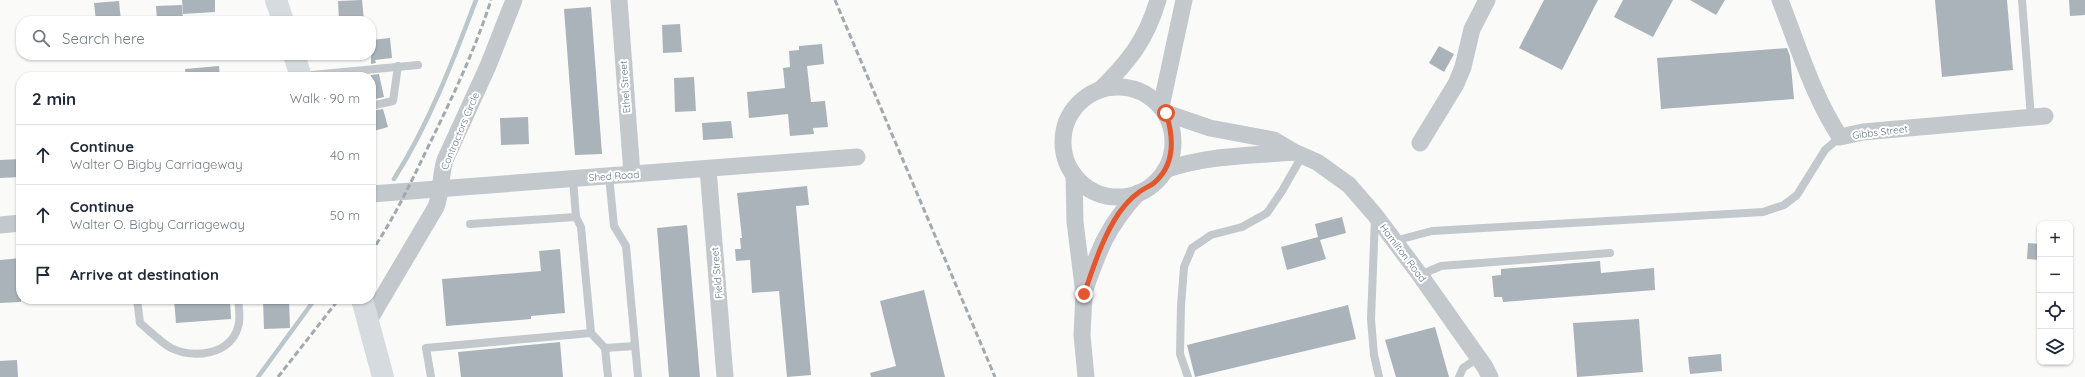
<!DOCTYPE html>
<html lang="en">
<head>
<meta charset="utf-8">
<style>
	:root { --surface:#fff; --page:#f2f2f3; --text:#1f2937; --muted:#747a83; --line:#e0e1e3 }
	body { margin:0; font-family:Quicksand,sans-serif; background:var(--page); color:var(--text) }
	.controls { position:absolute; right:12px; bottom:12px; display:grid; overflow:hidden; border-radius:8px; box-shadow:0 1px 3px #0004 }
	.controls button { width:36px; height:36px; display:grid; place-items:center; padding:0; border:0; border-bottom:1px solid var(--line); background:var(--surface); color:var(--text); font:20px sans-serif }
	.stop { position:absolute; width:12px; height:12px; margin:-9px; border:3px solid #e4572e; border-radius:50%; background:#fff }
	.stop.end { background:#e4572e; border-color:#fff; box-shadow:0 1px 4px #0008 }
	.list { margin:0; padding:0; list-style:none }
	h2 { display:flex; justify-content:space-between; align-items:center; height:52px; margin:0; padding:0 16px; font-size:17px }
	h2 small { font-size:13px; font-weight:400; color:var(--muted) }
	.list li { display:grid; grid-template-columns:26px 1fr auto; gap:12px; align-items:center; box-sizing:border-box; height:60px; padding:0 16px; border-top:1px solid var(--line) }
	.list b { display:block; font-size:15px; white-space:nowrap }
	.list p { margin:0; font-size:13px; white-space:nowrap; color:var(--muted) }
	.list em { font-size:13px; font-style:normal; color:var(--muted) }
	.icon { flex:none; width:22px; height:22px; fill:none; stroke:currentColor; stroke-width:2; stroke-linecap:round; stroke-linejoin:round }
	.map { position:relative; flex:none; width:2085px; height:377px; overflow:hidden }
	.search { position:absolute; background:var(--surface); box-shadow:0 1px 3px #0004; left:16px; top:16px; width:360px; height:44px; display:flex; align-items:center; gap:10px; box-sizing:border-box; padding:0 14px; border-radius:16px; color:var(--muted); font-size:15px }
	.panel { position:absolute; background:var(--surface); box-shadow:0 1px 3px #0004; left:16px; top:72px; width:360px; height:232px; border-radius:16px }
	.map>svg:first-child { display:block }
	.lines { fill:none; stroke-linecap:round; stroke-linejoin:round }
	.stream { stroke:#bbc7cb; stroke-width:4.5 }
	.building { fill:#aab3b9 }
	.lane { stroke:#c3c8cc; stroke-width:8 }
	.street { stroke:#c3c8cc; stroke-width:17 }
	.primary { stroke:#d6dbdf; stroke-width:22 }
	.rail { stroke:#a2aab0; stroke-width:3; stroke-dasharray:6 3; stroke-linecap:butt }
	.route { stroke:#e4572e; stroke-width:5 }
	.labels { text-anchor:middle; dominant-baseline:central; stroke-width:4; stroke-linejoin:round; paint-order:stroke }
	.street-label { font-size:10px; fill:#657683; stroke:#fff }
</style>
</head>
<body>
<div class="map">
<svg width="2085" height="377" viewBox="0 0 2085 377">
	<rect width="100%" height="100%" fill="#fafaf8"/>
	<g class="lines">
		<g class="stream">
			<path d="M394 179C429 124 453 61 476 0"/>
			<path d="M258 377 315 299"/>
		</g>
	</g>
	<g class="building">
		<path d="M182 0H215V12L183 14Z"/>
		<path d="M362 0 364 21H339L338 1Z"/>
		<path d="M1544 0H1598L1562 70 1519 48Z"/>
		<path d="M1623 0H1673L1653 37 1614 17Z"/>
		<path d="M1690 0H1725L1716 15Z"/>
		<path d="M1935 0H2007L2013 70 1942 77Z"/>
		<path d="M2069 0H2085V15L2070 16Z"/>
		<path d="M119 1 121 21H96L94 3Z"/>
		<path d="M182 5 183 19 157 20 156 6Z"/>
		<path d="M591 7 602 154 575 155 564 9Z"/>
		<path d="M680 24 682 52 663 53 662 25Z"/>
		<path d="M390 38 392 58 375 60 376 63 371 64V60H373H371V40Z"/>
		<path d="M822 44 824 64 807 66 811 102 825 101 828 127 813 128 814 134 790 136 788 114 749 118 747 92 785 88 783 68 790 67 789 51 799 50V46Z"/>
		<path d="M1439 46 1454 54 1444 72 1429 63Z"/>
		<path d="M1787 48 1790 56 1794 99 1661 109 1657 58Z"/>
		<path d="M219 66 220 77H186L185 69Z"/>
		<path d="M379 74 384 97 371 100V75Z"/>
		<path d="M694 77 696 111 675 112 674 78Z"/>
		<path d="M383 109 388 127 374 131 371 111Z"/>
		<path d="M528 117 529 144 501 145 500 118Z"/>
		<path d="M731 121 733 138 703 140 702 123Z"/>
		<path d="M21 159V177L0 178V160Z"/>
		<path d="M807 186 809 205 796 206 811 375 787 377 779 291 752 293 750 260 736 261 735 249H741L740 238H742L737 193Z"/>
		<path d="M1342 217 1346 233 1320 240 1326 259 1287 270 1281 247 1318 237 1315 224Z"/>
		<path d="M687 225 700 377H669L657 228Z"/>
		<path d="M2028 243 2040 244V260L2027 259Z"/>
		<path d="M560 249 565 313 531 316V319L446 326 442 279 541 271 539 251Z"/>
		<path d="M21 258V302L0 303V260Z"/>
		<path d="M1600 261 1601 273 1654 268 1655 290 1503 302 1502 297H1494L1492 276 1501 275V269Z"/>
		<path d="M924 290 945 377H871L870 373 896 366 880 301Z"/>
		<path d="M174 299H230L231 319 176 323Z"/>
		<path d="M263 299H289L290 328 264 329Z"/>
		<path d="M1348 305 1356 339 1195 377 1187 345Z"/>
		<path d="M1639 319 1643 372 1577 377 1573 323Z"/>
		<path d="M1435 327 1449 377H1396L1385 340Z"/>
		<path d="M560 342 563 377H461L458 352Z"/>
		<path d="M1721 354 1722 371 1690 374 1688 357Z"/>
		<path d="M17 360 18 377H0V361Z"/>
	</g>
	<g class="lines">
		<g class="lane">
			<path d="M2022 0 2031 118"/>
			<path d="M301 76 418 65"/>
			<path d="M371 106 393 101 398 66"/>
			<path d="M609 176 614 226 626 246 638 377"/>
			<path d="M573 179 576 217 581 227 591 333 605 348 608 377"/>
			<path d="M1375 218 1371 319 1374 355 1379 377"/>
			<path d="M470 224 576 217"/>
			<path d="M1394 241 1432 231 1763 212 1784 205 1797 195 1825 150 1840 137"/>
			<path d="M1420 275 1441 266 1610 253"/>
			<path d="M137 299 140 323C150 331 160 342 171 348 194 359 230 355 238 327 241 318 239 308 238 299"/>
			<path d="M605 348 635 346"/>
			<path d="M431 377 426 348 591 333"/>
			<path d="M1188 377 1180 354 1181 306 1184 267 1192 248 1211 235 1242 227 1267 213 1282 191 1302 156"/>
			<path d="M1459 377 1463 368 1479 357"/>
		</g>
		<g class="street">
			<path d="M619 0 632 174"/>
			<path d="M1780 0C1798 46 1813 96 1840 137L1863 132 2045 116"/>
			<circle cx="1118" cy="142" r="55"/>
			<path d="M1101 89C1130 60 1146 40 1158 0"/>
			<path d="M1161 107 1184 0"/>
			<path d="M1166 113 1210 128 1274 140 1294 152 1317 162 1349 185 1375 215 1420 275 1485 367 1490 377"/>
			<path d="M1420 143 1456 84 1463 67 1472 29 1487 0"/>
			<path d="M708 169 725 377"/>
			<path d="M1165 170C1207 155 1250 156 1294 152"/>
			<path d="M1074 175 1075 222 1084 294 1082 335 1086 377"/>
			<path d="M371 194 857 157"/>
			<path d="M0 225 21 223"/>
			<path d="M1084 292C1099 249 1107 227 1138 193"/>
			<path d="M368 322 436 207C442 191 440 176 445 160L488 66 514 0"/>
		</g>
		<g class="primary">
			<path d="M276 0 283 21"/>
			<path d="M294 55 301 77"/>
			<path d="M362 299 383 377"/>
		</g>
		<g class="rail">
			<path d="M835 0 995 377"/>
			<path d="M371 252C394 219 411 182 429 145 452 98 475 50 491 0"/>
			<path d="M278 377 339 299"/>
		</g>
	</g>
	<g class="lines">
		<path class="route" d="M1084 294C1094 266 1102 238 1119 213 1124 206 1131 198 1138 193 1142 189 1149 187 1154 183 1175 165 1174 138 1166 113"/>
	</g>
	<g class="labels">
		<g class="street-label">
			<text transform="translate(625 87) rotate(-94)">Ethel Street</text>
			<text transform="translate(460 131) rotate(-67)">Contractors Circle</text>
			<text transform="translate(1880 132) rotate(-7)">Gibbs Street</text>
			<text transform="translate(614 176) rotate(-4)">Shed Road</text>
			<text transform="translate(1403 253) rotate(53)">Hamilton Road</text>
			<text transform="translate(717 273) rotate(-95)">Field Street</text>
		</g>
	</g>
</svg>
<div class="controls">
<button>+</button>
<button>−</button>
<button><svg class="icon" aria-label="locate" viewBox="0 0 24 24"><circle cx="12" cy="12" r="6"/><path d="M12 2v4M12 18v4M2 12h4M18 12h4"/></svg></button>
<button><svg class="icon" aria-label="layers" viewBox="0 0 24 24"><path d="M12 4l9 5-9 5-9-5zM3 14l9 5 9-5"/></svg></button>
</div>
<div class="stop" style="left:1166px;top:113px"></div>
<div class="stop end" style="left:1084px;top:294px"></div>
<div class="search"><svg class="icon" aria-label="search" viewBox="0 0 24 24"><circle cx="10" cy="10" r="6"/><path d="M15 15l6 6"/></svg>Search here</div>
<section class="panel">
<h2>2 min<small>Walk · 90 m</small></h2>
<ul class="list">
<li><svg class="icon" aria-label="ahead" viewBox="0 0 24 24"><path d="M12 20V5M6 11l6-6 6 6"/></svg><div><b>Continue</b><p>Walter O Bigby Carriageway</p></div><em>40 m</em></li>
<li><svg class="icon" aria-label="ahead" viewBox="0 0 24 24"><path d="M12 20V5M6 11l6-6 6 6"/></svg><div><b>Continue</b><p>Walter O. Bigby Carriageway</p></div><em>50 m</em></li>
<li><svg class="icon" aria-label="arrive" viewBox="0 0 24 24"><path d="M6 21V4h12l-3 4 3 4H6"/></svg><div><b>Arrive at destination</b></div></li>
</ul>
</section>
</div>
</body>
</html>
